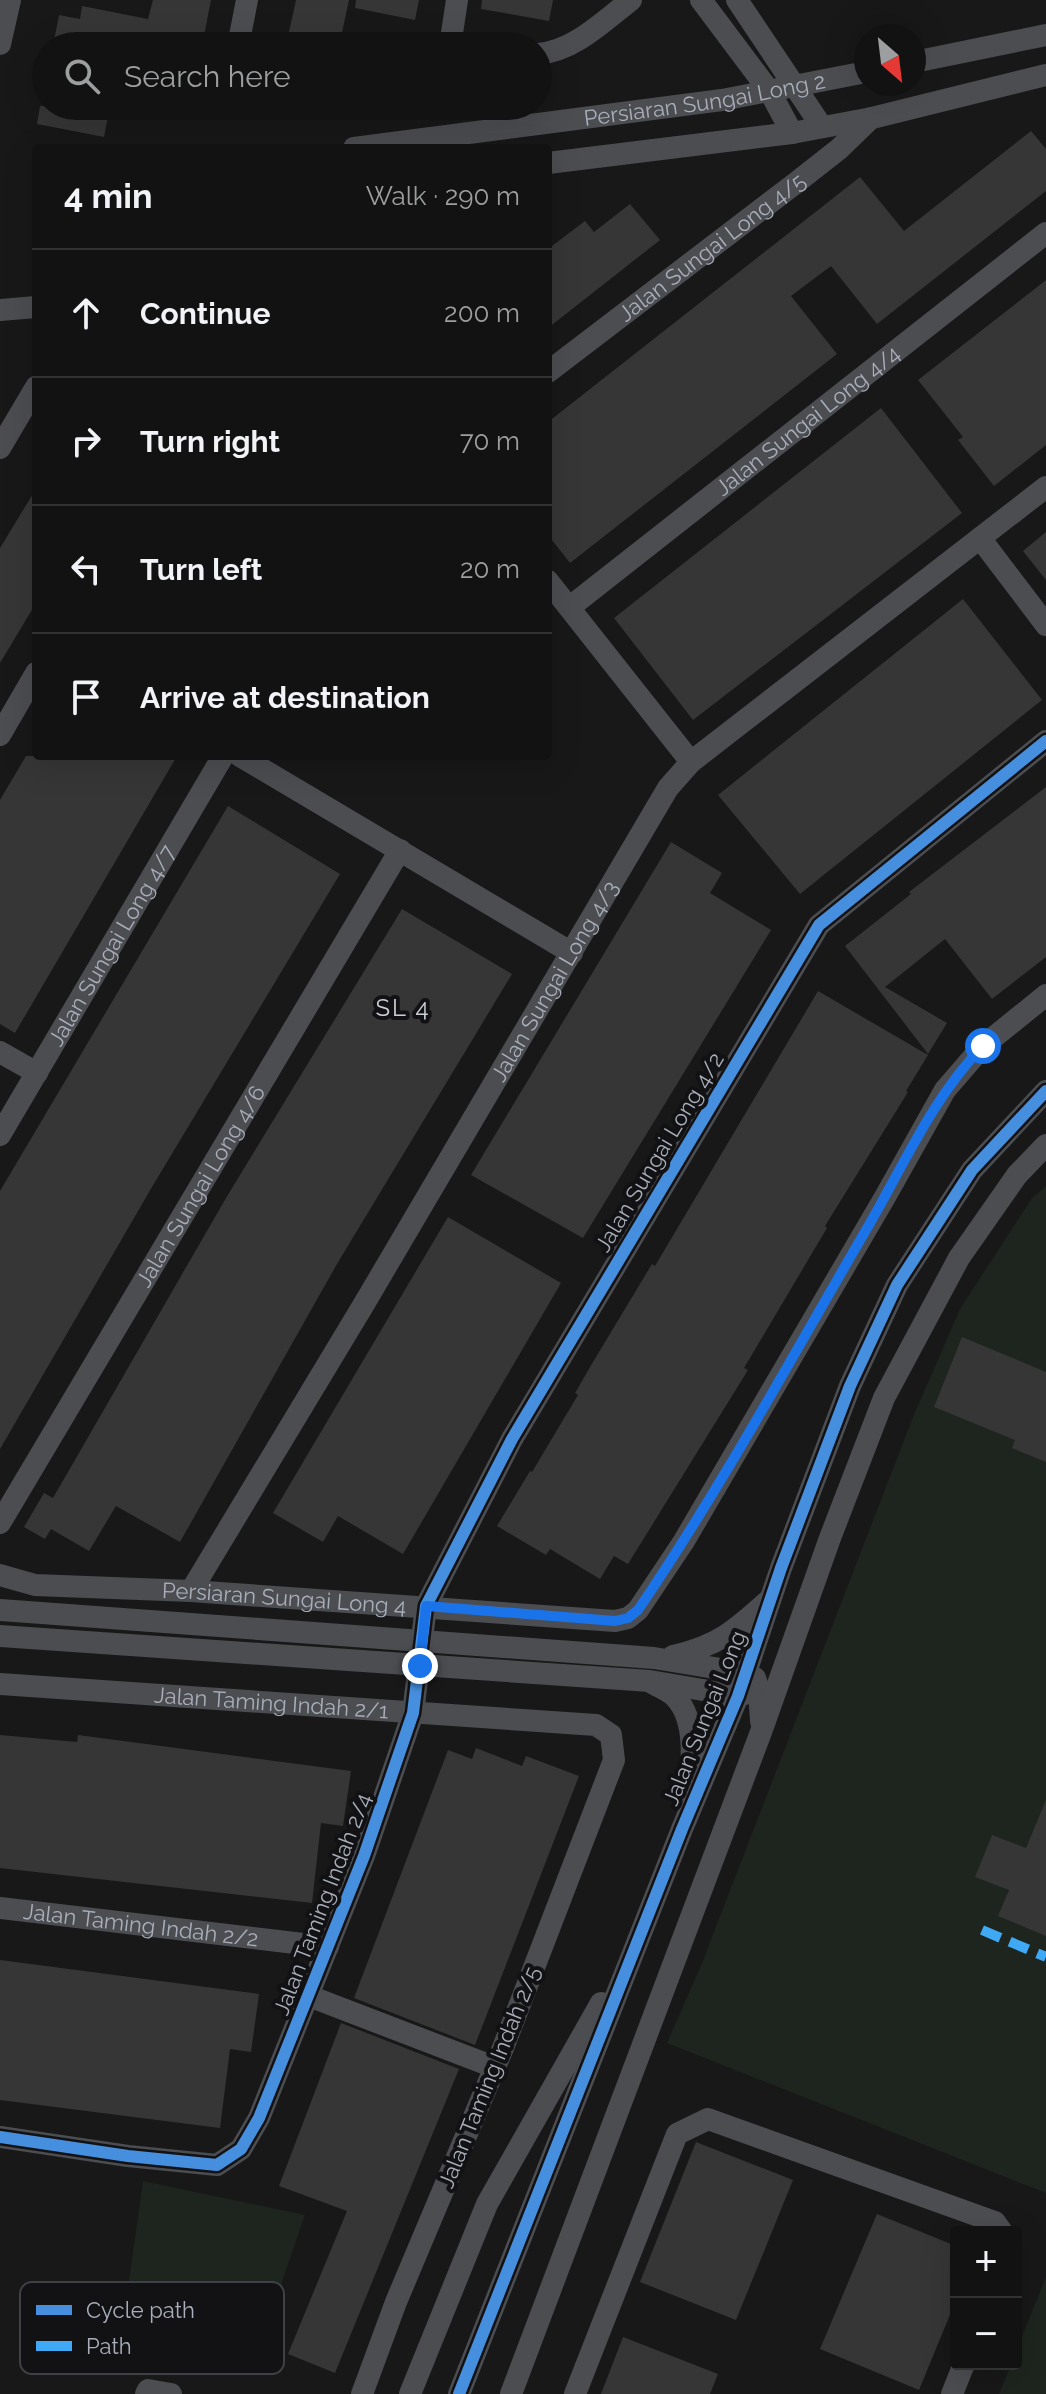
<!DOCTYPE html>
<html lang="en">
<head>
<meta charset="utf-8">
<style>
	:root { --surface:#121212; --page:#1b1b1b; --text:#f1f3f6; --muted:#9c9e9f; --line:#313232 }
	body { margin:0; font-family:Raleway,sans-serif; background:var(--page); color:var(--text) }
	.controls { position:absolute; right:24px; bottom:24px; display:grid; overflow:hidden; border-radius:8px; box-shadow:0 8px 32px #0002 }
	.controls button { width:72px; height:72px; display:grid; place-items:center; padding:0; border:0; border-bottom:2px solid var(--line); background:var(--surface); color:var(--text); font:40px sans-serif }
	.compass { position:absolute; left:854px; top:24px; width:72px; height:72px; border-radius:50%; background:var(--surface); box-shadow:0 8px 32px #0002; rotate:152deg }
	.stop { position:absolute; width:24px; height:24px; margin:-18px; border:6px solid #1a73e8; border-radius:50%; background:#fff }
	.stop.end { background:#1a73e8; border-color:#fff; box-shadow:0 2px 8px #0008 }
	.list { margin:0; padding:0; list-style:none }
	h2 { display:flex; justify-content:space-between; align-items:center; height:104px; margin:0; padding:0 32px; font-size:34px }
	h2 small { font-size:26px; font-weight:400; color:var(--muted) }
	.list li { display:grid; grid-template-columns:52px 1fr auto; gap:24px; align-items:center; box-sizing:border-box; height:128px; padding:0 32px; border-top:2px solid var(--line) }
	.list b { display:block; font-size:30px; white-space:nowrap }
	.list em { font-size:26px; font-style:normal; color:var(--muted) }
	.icon { flex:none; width:44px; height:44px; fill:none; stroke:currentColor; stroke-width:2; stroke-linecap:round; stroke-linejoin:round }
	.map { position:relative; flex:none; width:1046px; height:2394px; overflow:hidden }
	.search { position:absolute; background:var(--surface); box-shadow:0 8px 32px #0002; left:32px; top:32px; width:520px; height:88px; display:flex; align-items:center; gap:20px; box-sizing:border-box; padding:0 28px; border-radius:44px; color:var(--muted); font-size:30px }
	.panel { position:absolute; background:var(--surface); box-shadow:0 8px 32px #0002; left:32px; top:144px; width:520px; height:616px; border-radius:8px }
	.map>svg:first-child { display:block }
	.green { fill:#1d251e }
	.building { fill:#363637 }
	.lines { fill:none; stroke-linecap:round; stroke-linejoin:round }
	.minor { stroke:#4b4d51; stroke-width:22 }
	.quiet { stroke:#3fa9f5; stroke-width:10; stroke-dasharray:20 10; stroke-linecap:butt }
	.cycleway-casing { stroke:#121214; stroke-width:17 }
	.cycleway { stroke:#468fdf; stroke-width:12 }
	.route { stroke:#1a73e8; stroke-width:10 }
	.labels { text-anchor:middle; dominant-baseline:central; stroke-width:8; stroke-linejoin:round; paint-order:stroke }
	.street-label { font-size:22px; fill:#a8aeba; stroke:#121214 }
	.neighbourhood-label { font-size:24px; letter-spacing:2px; fill:#c9cdd5; stroke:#121214 }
	.key { fill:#121214; stroke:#3f4146; stroke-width:2 }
	.key-label { font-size:22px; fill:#a8aeba }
</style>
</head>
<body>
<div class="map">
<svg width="1046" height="2394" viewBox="0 0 1046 2394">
	<rect width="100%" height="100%" fill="#181818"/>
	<g class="green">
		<path d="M1046 1186V2193L667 2043 702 1963 913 1417 960 1309 1032 1198Z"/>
		<path d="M143 2181 305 2215 268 2322 126 2302Z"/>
		<path d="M1046 2277V2394H999L1011 2364H1016V2351Z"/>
	</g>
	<g class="building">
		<path d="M153 0H211L202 46H53L59 15 80 19 82 6 148 19Z"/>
		<path d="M296 0H349L340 42 289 32Z"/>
		<path d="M356 0H419L415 20 355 8Z"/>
		<path d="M482 0H553L549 21 481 9Z"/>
		<path d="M40 106H110L104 137 37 124Z"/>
		<path d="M1031 131 1046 149V191L877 324 831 266 791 296 837 354 570 563 548 535V422L860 177 904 231Z"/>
		<path d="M630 204 660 240 548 328V249L585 221 594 232Z"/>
		<path d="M1046 280V445L994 486 958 440 963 437 918 380Z"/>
		<path d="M881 408 962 513 693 720 614 618Z"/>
		<path d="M36 489V603L0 663V548Z"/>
		<path d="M1046 532V580L1023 551Z"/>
		<path d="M963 599 1042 700 800 894 718 795Z"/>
		<path d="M26 756H177L15 1033 0 1024V800Z"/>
		<path d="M1046 787V957L992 999 945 939 885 987 947 1023 928 1054 845 946 911 894 909 892Z"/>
		<path d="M228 806 340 874 152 1187 0 1449V1191Z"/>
		<path d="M671 842 722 873 710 893 771 930 583 1238 471 1175Z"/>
		<path d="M402 909 512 974 337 1264 180 1542 116 1506 89 1551 51 1529 45 1539 24 1527 44 1493 53 1498 226 1198Z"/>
		<path d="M818 991 928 1055 906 1091 908 1092 825 1226 827 1228 744 1368 748 1370 628 1564 614 1556 600 1579 550 1549 546 1555 497 1526 530 1471 532 1472 578 1395 575 1393 593 1362 652 1264 655 1266Z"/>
		<path d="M448 1217 561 1283 403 1554 338 1516 323 1542 273 1513Z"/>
		<path d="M962 1337 1046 1372V1462L1012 1448 1015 1440 934 1407Z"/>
		<path d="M0 1735 77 1742 78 1735 351 1771 343 1826 321 1823 312 1903 0 1868Z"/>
		<path d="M476 1748 522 1766 526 1756 579 1776 475 2045 354 1998 448 1750 472 1759Z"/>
		<path d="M1046 1800V1936L998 1916 1009 1890 975 1877 992 1835 1026 1848Z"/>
		<path d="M0 1960 259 1994 251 2052 230 2049 220 2128 0 2100Z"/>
		<path d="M341 2023 459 2069 335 2373 288 2354 347 2211 279 2186Z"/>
		<path d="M696 2142 793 2180 736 2320 640 2282Z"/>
		<path d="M877 2214 956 2246V2300L919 2390 820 2349Z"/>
		<path d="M623 2337 718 2374 710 2394H601Z"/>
	</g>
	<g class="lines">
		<g class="minor">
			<path d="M701 0 770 92 792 133"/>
			<path d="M737 0 822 127"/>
			<path d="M0 44 10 0"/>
			<path d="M238 46 247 0"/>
			<path d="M450 46 457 0"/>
			<path d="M538 54C574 51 604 21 631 0"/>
			<path d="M914 62 1046 35"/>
			<path id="s1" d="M354 148 722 100 866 72"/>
			<path d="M548 163 792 133 872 118 1046 75"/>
			<path d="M0 310 36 307"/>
			<path id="s2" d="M548 372 797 182 839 149 871 118"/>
			<path d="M0 448 36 387"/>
			<path d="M980 538 1046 625"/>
			<path d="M548 581 691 762"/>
			<path id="s3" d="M570 607 1046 233"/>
			<path d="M0 735 36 673"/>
			<path d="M240 756 572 953"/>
			<path d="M0 1052 37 1073"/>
			<path id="s4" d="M0 1135 223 756"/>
			<path id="s5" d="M0 1523 400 850"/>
			<path id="s6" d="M0 1575 35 1585 191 1591 615 1621 628 1618 638 1610 684 1541 885 1197 945 1090 983 1046 1046 995"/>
			<path id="s7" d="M191 1591 364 1304 668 788 691 762 1046 487"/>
			<path d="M0 1610 654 1658 745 1673 755 1678 759 1690 761 1721"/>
			<path d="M0 1636 650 1681 738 1696 751 1692"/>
			<path d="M673 1656C718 1646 736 1630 769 1600"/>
			<path id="s8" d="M0 1684 596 1725 611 1735 614 1760 503 2048 396 2302 362 2394"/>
			<path d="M654 1684C661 1688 671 1692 676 1698 698 1722 692 1768 687 1798"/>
			<path id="s9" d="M0 1908 328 1947"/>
			<path d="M309 1996 494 2067"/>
			<path d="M0 2137 128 2156 217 2165 241 2149 259 2118 364 1856 413 1713 426 1606 512 1439 819 925 1046 741"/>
			<path d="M146 2394 148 2390 171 2394"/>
			<path d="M410 2394 487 2204 601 2003"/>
			<path d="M459 2394 682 1829 738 1696 781 1568 850 1386 897 1285 972 1170 1046 1091"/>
			<path d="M511 2394 761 1732 830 1538 884 1398 959 1258 1017 1175 1046 1145"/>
			<path d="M575 2394 677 2134 708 2119 995 2222 1002 2232"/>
			<path d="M952 2394 964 2364"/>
		</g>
		<path class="quiet" d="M982 1930 1046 1957"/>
		<defs>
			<g id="cycleway">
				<path d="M0 2137 128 2156 217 2165 241 2149 259 2118 364 1856 413 1713 426 1606 512 1439 819 925 1046 741"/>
				<path d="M459 2394 682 1829 738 1696 781 1568 850 1386 897 1285 972 1170 1046 1091"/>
			</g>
		</defs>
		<use href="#cycleway" class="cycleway-casing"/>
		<use href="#cycleway" class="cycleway"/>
	</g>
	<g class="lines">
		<path class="route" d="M420 1666 426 1606 615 1621 628 1618 638 1610C721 1488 792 1357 866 1230 903 1167 932 1098 983 1046"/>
	</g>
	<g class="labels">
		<g class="street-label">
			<text stroke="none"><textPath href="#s1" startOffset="354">Persiaran Sungai Long 2</textPath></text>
			<text stroke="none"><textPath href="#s2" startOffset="206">Jalan Sungai Long 4/5</textPath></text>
			<text stroke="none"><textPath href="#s3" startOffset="302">Jalan Sungai Long 4/4</textPath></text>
			<text stroke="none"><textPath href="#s4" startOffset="220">Jalan Sungai Long 4/7</textPath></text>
			<text stroke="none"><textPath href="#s7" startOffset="710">Jalan Sungai Long 4/3</textPath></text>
			<text transform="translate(659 1152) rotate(-59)">Jalan Sungai Long 4/2</text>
			<text stroke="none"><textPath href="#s5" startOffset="392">Jalan Sungai Long 4/6</textPath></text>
			<text stroke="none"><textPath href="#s6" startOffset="286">Persiaran Sungai Long 4</textPath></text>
			<text stroke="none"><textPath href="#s8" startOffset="272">Jalan Taming Indah 2/1</textPath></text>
			<text transform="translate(704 1718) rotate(-68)">Jalan Sungai Long</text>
			<text transform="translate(322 1904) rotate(-69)">Jalan Taming Indah 2/4</text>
			<text stroke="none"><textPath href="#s9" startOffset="142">Jalan Taming Indah 2/2</textPath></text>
			<text transform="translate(489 2077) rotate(-68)">Jalan Taming Indah 2/5</text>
		</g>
		<g class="neighbourhood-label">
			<text x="403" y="1007">SL 4</text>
		</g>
	</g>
	<rect x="20" y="2282" width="264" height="92" rx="12" class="key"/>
	<rect x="36" y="2305" width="36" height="10" fill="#468fdf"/>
	<rect x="36" y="2341" width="36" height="10" fill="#3fa9f5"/>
	<g class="key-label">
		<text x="86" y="2318">Cycle path</text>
		<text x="86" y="2354">Path</text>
	</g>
</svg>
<div class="controls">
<button>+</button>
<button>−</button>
</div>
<svg class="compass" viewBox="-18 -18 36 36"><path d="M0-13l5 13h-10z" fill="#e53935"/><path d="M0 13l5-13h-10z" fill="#9c9e9f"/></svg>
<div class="stop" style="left:983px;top:1046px"></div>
<div class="stop end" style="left:420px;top:1666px"></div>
<div class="search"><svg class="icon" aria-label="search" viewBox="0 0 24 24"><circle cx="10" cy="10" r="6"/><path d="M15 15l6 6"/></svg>Search here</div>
<section class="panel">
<h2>4 min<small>Walk · 290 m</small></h2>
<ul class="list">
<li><svg class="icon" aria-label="ahead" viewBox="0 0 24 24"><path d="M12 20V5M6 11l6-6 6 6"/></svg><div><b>Continue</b></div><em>200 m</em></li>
<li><svg class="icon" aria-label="right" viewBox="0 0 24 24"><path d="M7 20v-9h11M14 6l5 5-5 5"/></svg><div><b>Turn right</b></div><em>70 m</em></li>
<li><svg class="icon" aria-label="left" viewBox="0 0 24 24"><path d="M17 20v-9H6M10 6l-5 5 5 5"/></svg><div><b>Turn left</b></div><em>20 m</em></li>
<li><svg class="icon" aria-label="arrive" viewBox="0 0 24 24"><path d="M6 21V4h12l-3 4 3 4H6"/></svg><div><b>Arrive at destination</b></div></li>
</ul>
</section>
</div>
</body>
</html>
